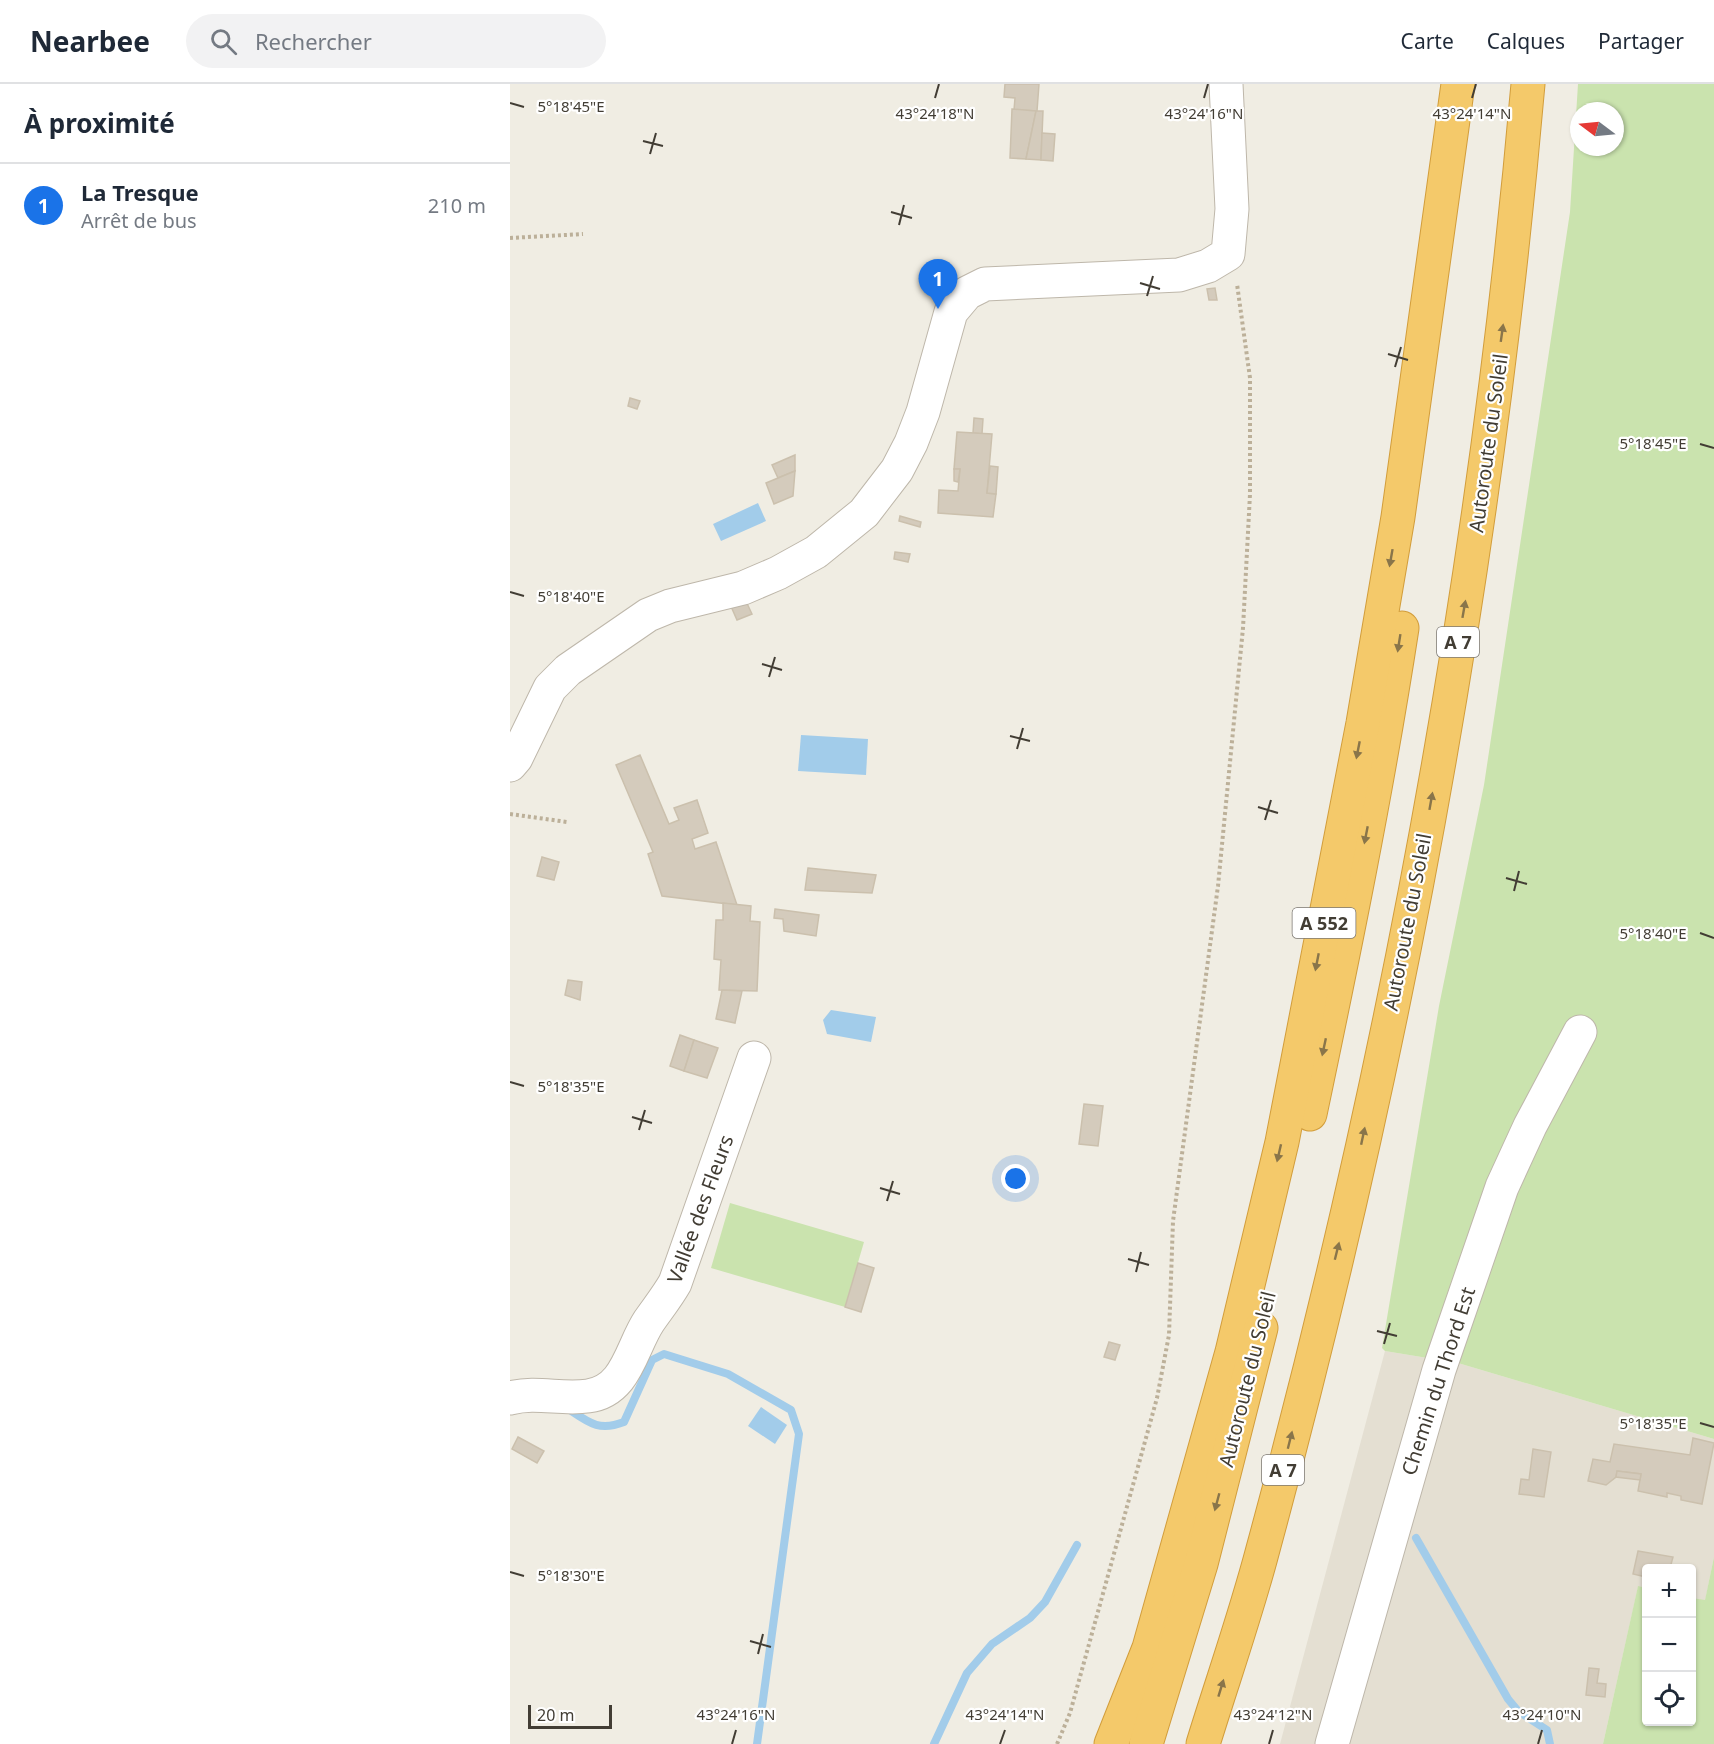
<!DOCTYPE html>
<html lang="fr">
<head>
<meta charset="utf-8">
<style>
	:root { --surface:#fff; --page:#f2f2f3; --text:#1f2937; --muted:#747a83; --line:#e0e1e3; --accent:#1a73e8 }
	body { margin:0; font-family:"Noto Sans",sans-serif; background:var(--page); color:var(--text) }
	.controls { position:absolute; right:18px; bottom:18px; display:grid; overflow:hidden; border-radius:6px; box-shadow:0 2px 4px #0004 }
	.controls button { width:54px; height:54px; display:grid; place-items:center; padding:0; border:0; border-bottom:2px solid var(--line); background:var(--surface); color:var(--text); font:30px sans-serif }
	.compass { position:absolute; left:1060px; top:18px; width:54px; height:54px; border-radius:50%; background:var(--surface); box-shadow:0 2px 4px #0004; rotate:286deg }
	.scale { position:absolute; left:18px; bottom:15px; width:84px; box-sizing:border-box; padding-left:6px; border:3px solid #423d34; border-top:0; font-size:16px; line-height:21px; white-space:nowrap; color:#423d34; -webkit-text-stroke:4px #fff; paint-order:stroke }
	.you { position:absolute; left:506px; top:1095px; width:21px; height:21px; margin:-15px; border:4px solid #fff; border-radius:50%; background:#1a73e8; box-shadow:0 0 0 9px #1a73e833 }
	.badge { display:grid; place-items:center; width:39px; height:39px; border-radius:50%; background:var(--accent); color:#fff; font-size:20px; font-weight:700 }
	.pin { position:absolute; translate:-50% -50px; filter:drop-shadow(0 2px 3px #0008) }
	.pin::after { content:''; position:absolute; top:32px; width:21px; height:18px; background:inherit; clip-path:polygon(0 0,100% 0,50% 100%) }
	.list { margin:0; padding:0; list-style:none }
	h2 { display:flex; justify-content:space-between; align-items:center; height:78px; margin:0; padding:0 24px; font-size:26px }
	h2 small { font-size:20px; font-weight:400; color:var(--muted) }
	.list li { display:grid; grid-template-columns:39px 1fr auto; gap:18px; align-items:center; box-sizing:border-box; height:84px; padding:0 24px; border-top:2px solid var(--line) }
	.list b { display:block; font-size:22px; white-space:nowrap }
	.list p { margin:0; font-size:20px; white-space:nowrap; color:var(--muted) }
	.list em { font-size:20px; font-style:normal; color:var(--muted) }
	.icon { flex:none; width:33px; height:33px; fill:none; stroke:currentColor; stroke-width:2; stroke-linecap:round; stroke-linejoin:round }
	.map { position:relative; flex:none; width:1204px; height:1660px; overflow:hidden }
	header { display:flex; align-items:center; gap:36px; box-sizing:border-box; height:84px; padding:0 30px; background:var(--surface); border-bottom:2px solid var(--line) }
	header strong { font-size:28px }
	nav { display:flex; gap:33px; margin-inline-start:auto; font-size:21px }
	.search { width:420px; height:54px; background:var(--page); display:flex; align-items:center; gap:15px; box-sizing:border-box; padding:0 21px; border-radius:33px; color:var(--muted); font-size:22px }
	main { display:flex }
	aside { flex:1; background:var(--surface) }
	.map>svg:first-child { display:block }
	.residential { fill:#e4dfd2 }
	.green { fill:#cae3ae; fill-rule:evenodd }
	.water { fill:#a2ccea }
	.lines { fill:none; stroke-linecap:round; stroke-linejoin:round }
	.stream { stroke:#a2ccea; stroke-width:8 }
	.building { fill:#d4cbbc; stroke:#cbc0ad; stroke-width:1.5 }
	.minor-casing { stroke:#beb7aa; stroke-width:35 }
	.motorway-casing { stroke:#d29d3b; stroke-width:35 }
	.path { stroke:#bcb099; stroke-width:4; stroke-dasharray:3 3; stroke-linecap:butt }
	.minor { stroke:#fff; stroke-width:33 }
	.motorway { stroke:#f4c96a; stroke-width:33 }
	.oneway { fill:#89754a }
	.ticks { fill:none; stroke:#423d34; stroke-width:2 }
	.labels { text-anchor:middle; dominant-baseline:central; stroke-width:4.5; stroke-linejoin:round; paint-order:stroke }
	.shield { fill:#fff; stroke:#7b7771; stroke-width:1.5 }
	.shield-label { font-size:18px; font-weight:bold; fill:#423d34 }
	.street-label { font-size:20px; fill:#423d34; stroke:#fff }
	.ticks-label { font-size:15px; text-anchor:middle; fill:#423d34; stroke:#fff; stroke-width:4.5; stroke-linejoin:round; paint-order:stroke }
</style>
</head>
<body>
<header>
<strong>Nearbee</strong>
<div class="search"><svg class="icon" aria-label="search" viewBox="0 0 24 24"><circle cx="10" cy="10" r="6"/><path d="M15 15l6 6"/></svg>Rechercher</div>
<nav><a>Carte</a><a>Calques</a><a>Partager</a></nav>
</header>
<main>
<aside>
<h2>À proximité<small></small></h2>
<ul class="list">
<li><span class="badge">1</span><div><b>La Tresque</b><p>Arrêt de bus</p></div><em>210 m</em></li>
</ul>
</aside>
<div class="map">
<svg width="1204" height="1660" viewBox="0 0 1204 1660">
	<rect width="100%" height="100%" fill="#f0ede3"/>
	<path class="residential" d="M875 1267 948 1279 1204 1355V1473L1195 1517 1182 1514V1484H1136V1504L1128 1503 1093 1660H770Z"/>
	<g class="green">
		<path d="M1068 0H1204V1355L948 1279 875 1267 872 1264 929 922 974 701 1060 128ZM1069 27H1105V63H1069Z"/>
		<path d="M220 1119 354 1158 335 1223 201 1184Z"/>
		<path d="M1204 1473V1660H1093L1128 1502 1136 1504V1638H1182V1514L1195 1516Z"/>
	</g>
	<g class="water">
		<path d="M248 419 256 437 211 457 203 440Z"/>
		<path d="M291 651 358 655 356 691 288 687Z"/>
		<path d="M321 926 366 933 361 958 317 950 313 936Z"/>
		<path d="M251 1323 277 1341 265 1360 238 1342Z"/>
	</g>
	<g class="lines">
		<g class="stream">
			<path d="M57 1324C78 1338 88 1348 114 1338L142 1276 154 1270 218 1290 281 1326 289 1350 247 1660"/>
			<path d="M906 1454 998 1615 1008 1627 1037 1646 1040 1660"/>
			<path d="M424 1660 457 1589 482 1560 520 1534 535 1518 567 1461"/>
		</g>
	</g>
	<g class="building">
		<path d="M495 0H529L527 27 504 26 505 14 494 13Z"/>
		<path d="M502 25 526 27 516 75 500 74Z"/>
		<path d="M526 27H533L531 76 516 75Z"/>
		<path d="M532 49 545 50 543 77 531 76Z"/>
		<path d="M705 204 707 216H699L697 205Z"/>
		<path d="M120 314 130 317 127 325 118 322Z"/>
		<path d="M464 334 473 335 472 350 463 349Z"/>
		<path d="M447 348 482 350 477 409 486 410 483 433 428 429 429 406 448 407 450 385H444Z"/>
		<path d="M285 371V387L268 394 262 381Z"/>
		<path d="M480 382 488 383 486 410 477 409Z"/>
		<path d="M444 385H450L448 398 444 397Z"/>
		<path d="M285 387 283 412 264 420 256 399Z"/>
		<path d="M390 432 411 438 410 443 389 437Z"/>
		<path d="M385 468 400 470 398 478 384 475Z"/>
		<path d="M234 513 242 530 227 536 220 520Z"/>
		<path d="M130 671 159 740 169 736 164 724 187 716 198 749 182 755 185 765 206 758 227 821 152 812 138 770 143 768 106 681Z"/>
		<path d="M32 773 49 778 44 796 27 792Z"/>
		<path d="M298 784 366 791 362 809 295 806Z"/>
		<path d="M213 819 241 822 240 837 250 838 247 907 209 906 211 876 204 875 206 836H213Z"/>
		<path d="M265 825 309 831 306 852 274 847 273 835 264 834Z"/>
		<path d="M58 896 72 898 70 916 55 911Z"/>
		<path d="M212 906 232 907 225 939 206 935Z"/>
		<path d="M170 951 184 956 174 987 160 982Z"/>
		<path d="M184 956 208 964 197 994 174 987Z"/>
		<path d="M574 1020 593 1022 588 1062 569 1060Z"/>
		<path d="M348 1179 364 1184 351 1228 335 1223Z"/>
		<path d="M599 1258 610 1261 605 1276 594 1273Z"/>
		<path d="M8 1353 34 1367 27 1379 2 1365Z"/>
		<path d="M1183 1354 1204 1359 1192 1420 1171 1416V1412L1157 1409V1413L1128 1407 1131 1390 1107 1387 1106 1393 1096 1401 1078 1397 1083 1375 1100 1378 1104 1360 1180 1371Z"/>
		<path d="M1023 1365 1041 1368 1034 1413 1009 1410 1011 1395 1019 1396Z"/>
		<path d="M1107 1387 1131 1390 1130 1396 1106 1393Z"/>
		<path d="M1128 1467 1163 1473 1160 1484H1136V1493L1123 1490Z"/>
		<path d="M1079 1584 1089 1585 1087 1599 1096 1600 1095 1613 1076 1611Z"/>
	</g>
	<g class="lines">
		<defs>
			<g id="minor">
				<path d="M0 681 6 674 40 604 58 586 138 531 160 522 233 504 268 489 306 468 354 429 387 386 401 359 413 328 441 228 457 209 475 200 669 191 698 182 718 170 722 125 716 0"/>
				<path d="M0 1314C27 1307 51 1316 78 1312 117 1307 121 1264 139 1237 148 1224 157 1213 165 1199L244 974"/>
				<path d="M822 1660 929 1286 992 1103 1020 1042 1070 948"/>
			</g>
			<g id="motorway">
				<path d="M800 1030C834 868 867 707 892 544"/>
				<path d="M601 1660 639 1564 722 1268 772 1058 853 639 888 433 948 0"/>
				<path d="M636 1660 691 1480 751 1244"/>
				<path d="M693 1660C713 1595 736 1530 753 1465 883 986 975 494 1018 0"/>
			</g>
		</defs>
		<use href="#minor" class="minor-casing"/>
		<use href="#motorway" class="motorway-casing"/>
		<g class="path">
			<path d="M0 154 73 150"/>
			<path d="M0 730 57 738"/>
			<path d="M547 1660 560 1629 647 1314 659 1251 663 1137 708 802 733 544 740 410V294L727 200"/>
		</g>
		<use href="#minor" class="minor"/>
		<use href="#motorway" class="motorway"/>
	</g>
	<defs><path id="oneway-solid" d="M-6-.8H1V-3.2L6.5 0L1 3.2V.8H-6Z" transform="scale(1.5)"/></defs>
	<g class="oneway">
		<use href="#oneway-solid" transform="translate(992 249) rotate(-82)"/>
		<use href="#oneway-solid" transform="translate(881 474) rotate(100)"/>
		<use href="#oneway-solid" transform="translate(954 525) rotate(-80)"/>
		<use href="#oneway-solid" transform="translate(889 559) rotate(99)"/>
		<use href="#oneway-solid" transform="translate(848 666) rotate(101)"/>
		<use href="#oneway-solid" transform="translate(921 717) rotate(-80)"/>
		<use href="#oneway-solid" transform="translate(856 751) rotate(101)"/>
		<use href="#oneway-solid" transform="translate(807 878) rotate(101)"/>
		<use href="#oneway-solid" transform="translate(814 963) rotate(102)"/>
		<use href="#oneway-solid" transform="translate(853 1052) rotate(-78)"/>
		<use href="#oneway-solid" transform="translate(769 1069) rotate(103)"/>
		<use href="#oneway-solid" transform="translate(827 1167) rotate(-76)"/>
		<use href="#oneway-solid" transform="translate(780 1356) rotate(-76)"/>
		<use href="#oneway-solid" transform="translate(707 1418) rotate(105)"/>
		<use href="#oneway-solid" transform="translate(711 1604) rotate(-73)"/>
	</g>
	<path class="ticks" d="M425 14 429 0M694 14 698 0M962 14 966 0M0 19 14 23M133 57 153 62M140 70 146 49M381 128 402 134M389 141 394 121M630 199 650 205M637 212 643 192M878 270 898 276M885 283 891 263M1190 360 1204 364M0 508 14 512M252 580 272 586M259 593 265 573M500 652 520 657M507 665 513 644M748 723 768 729M755 736 761 716M996 794 1017 800M1004 807 1009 787M1190 849 1204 854M0 998 14 1002M122 1033 142 1039M129 1046 135 1026M370 1104 390 1110M377 1117 383 1097M618 1175 639 1181M626 1188 631 1168M867 1247 887 1252M874 1260 880 1239M1190 1339 1204 1343M0 1488 14 1492M240 1557 261 1563M248 1570 253 1550M222 1660 226 1646M490 1660 495 1646M759 1660 763 1646M1028 1660 1032 1646"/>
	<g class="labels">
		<g class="shield">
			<rect x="927" y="543" width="42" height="30" rx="4.5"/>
			<rect x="782.5" y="824" width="63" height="30" rx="4.5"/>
			<rect x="752" y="1371" width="42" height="30" rx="4.5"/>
		</g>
		<g class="shield-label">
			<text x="948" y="558">A 7</text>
			<text x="814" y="839">A 552</text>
			<text x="773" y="1386">A 7</text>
		</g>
		<g class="street-label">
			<text transform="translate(978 359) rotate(-82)">Autoroute du Soleil</text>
			<text transform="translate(897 838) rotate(-79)">Autoroute du Soleil</text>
			<text transform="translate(190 1125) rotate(-70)">Vallée des Fleurs</text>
			<text transform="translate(737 1295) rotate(-76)">Autoroute du Soleil</text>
			<text transform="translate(928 1297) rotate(-72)">Chemin du Thord Est</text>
		</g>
	</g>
	<g class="ticks-label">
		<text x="61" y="28">5°18'45"E</text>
		<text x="425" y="35">43°24'18"N</text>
		<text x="694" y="35">43°24'16"N</text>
		<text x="962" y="35">43°24'14"N</text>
		<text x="1143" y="365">5°18'45"E</text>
		<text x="61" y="518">5°18'40"E</text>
		<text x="1143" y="855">5°18'40"E</text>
		<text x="61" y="1008">5°18'35"E</text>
		<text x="1143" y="1345">5°18'35"E</text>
		<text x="61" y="1497">5°18'30"E</text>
		<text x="226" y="1636">43°24'16"N</text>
		<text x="495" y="1636">43°24'14"N</text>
		<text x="763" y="1636">43°24'12"N</text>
		<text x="1032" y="1636">43°24'10"N</text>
	</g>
</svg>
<div class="controls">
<button>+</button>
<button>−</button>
<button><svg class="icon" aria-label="locate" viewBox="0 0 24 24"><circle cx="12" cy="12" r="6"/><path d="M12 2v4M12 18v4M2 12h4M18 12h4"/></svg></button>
</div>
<svg class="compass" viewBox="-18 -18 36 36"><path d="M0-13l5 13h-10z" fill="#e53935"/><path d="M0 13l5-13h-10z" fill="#747a83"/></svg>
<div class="scale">20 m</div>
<div class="you"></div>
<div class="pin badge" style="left:428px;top:225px">1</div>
</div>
</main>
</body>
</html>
